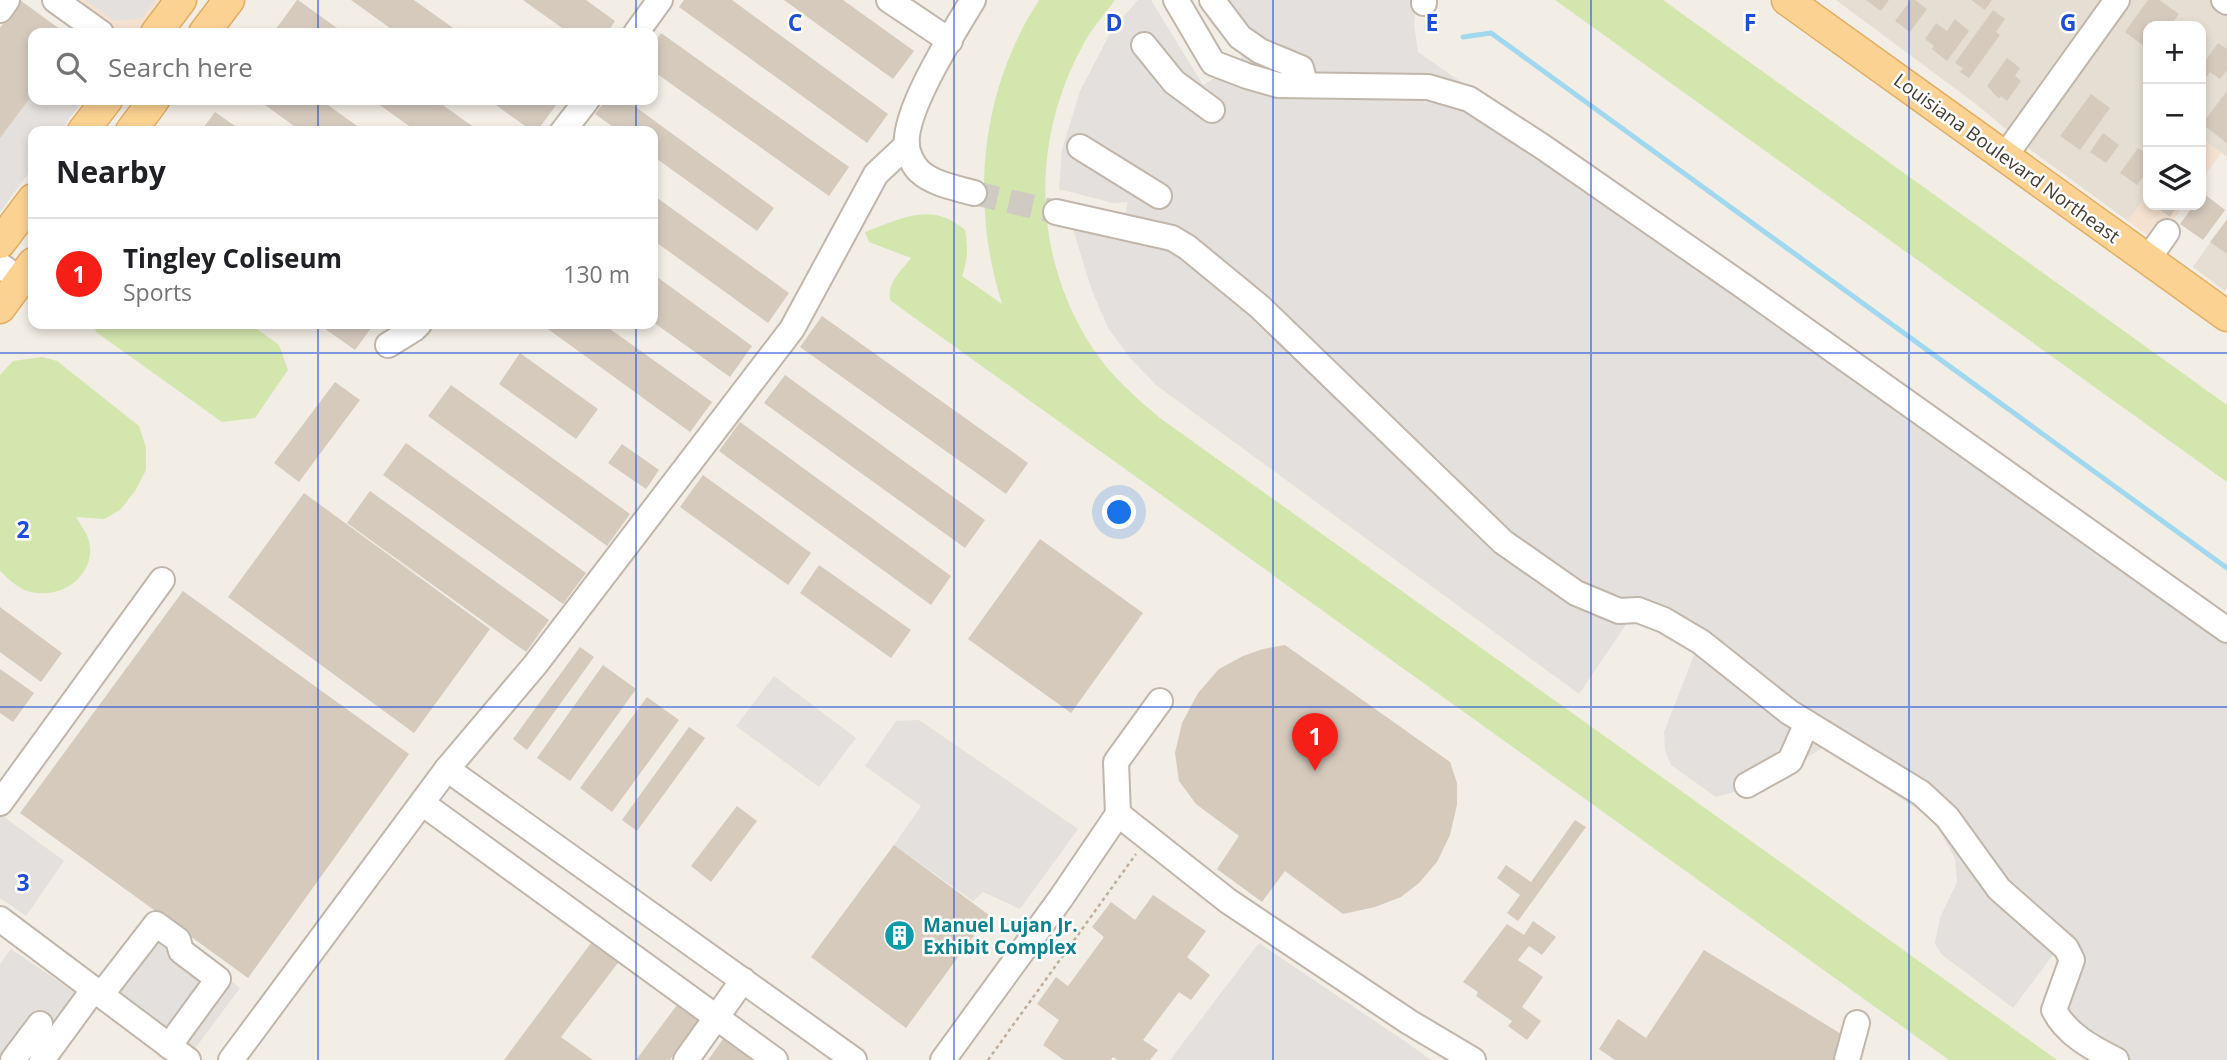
<!DOCTYPE html>
<html lang="en">
<head>
<meta charset="utf-8">
<style>
	:root { --surface:#fff; --page:#f2f2f2; --text:#202124; --muted:#757577; --line:#e0e0e0; --accent:#f61f17 }
	body { margin:0; font-family:"Open Sans",sans-serif; background:var(--page); color:var(--text) }
	.controls { position:absolute; right:21px; top:21px; display:grid; overflow:hidden; border-radius:14px; box-shadow:0 4px 10px #0003 }
	.controls button { width:63px; height:63px; display:grid; place-items:center; padding:0; border:0; border-bottom:2px solid var(--line); background:var(--surface); color:var(--text); font:35px sans-serif }
	.you { position:absolute; left:1120px; top:513px; width:24px; height:24px; margin:-18px; border:5px solid #fff; border-radius:50%; background:#1a73e8; box-shadow:0 0 0 10px #1a73e833 }
	.badge { display:grid; place-items:center; width:46px; height:46px; border-radius:50%; background:var(--accent); color:#fff; font-size:23px; font-weight:700 }
	.pin { position:absolute; translate:-50% -58px; filter:drop-shadow(0 2px 4px #0008) }
	.pin::after { content:''; position:absolute; top:37px; width:24px; height:21px; background:inherit; clip-path:polygon(0 0,100% 0,50% 100%) }
	.list { margin:0; padding:0; list-style:none }
	h2 { display:flex; justify-content:space-between; align-items:center; height:91px; margin:0; padding:0 28px; font-size:30px }
	h2 small { font-size:23px; font-weight:400; color:var(--muted) }
	.list li { display:grid; grid-template-columns:46px 1fr auto; gap:21px; align-items:center; box-sizing:border-box; height:112px; padding:0 28px; border-top:2px solid var(--line) }
	.list b { display:block; font-size:26px; white-space:nowrap }
	.list p { margin:0; font-size:23px; white-space:nowrap; color:var(--muted) }
	.list em { font-size:23px; font-style:normal; color:var(--muted) }
	.icon { flex:none; width:38px; height:38px; fill:none; stroke:currentColor; stroke-width:2; stroke-linecap:round; stroke-linejoin:round }
	.map { position:relative; flex:none; width:2227px; height:1060px; overflow:hidden }
	.search { position:absolute; background:var(--surface); box-shadow:0 4px 10px #0003; left:28px; top:28px; width:630px; height:77px; display:flex; align-items:center; gap:18px; box-sizing:border-box; padding:0 24px; border-radius:14px; color:var(--muted); font-size:26px }
	.panel { position:absolute; background:var(--surface); box-shadow:0 4px 10px #0003; left:28px; top:126px; width:630px; height:203px; border-radius:14px }
	.map>svg:first-child { display:block }
	.residential { fill:#e6ded3 }
	.commercial { fill:#f4e1d0 }
	.green { fill:#d3e6ae }
	.parking { fill:#e3e0dd }
	.lines { fill:none; stroke-linecap:round; stroke-linejoin:round }
	.stream { stroke:#a1d8ef; stroke-width:5 }
	.building { fill:#d6cabd }
	.minor-tunnel { stroke:#cfcac2; stroke-width:24; stroke-dasharray:24 12; stroke-linecap:butt }
	.minor-casing { stroke:#c0b6ab; stroke-width:28 }
	.major-casing { stroke:#e1ad64; stroke-width:33 }
	.path { stroke:#bfad99; stroke-width:2.5; stroke-dasharray:3.5 3.5; stroke-linecap:butt }
	.minor { stroke:#fff; stroke-width:24 }
	.major { stroke:#fcd293; stroke-width:30 }
	.grid { fill:none; stroke:#1d4ed8; stroke-width:2; stroke-opacity:0.55 }
	.labels { text-anchor:middle; dominant-baseline:central; stroke-width:5; stroke-linejoin:round; paint-order:stroke }
	.street-label { font-size:19px; fill:#443c35; stroke:#fff }
	.culture-label { font-size:19px; font-weight:bold; fill:#0d838f; stroke:#fff; text-anchor:start }
	.grid-label { font-size:23px; text-anchor:middle; font-weight:bold; fill:#1d4ed8; stroke:#fff; stroke-width:5; stroke-linejoin:round; paint-order:stroke }
</style>
</head>
<body>
<div class="map">
<svg width="2227" height="1060" viewBox="0 0 2227 1060">
	<rect width="100%" height="100%" fill="#f2ede5"/>
	<g class="residential">
		<path d="M1836 0H2227V157L2201 138V26H2148V193L2128 221 2032 151 1976 104Z"/>
		<path d="M2227 219V288L2225 291 2193 267Z"/>
	</g>
	<g class="commercial">
		<path d="M76 0H167L142 33H122Z"/>
		<path d="M2201 138 2221 153 2201 181Z"/>
		<path d="M2148 193V205H2184L2157 242 2128 221Z"/>
	</g>
	<g class="green">
		<path d="M1039 0H1115C1105 14 1092 28 1084 43 1030 141 1032 255 1093 349 1111 376 1135 397 1160 418L2057 1060H1949L891 301C885 285 901 271 911 258L869 242 865 232C902 218 932 201 965 230 968 247 968 260 962 276L1002 304C970 202 980 91 1039 0Z"/>
		<path d="M1555 0H1663L2227 405V482Z"/>
		<path d="M94 324H250L279 345 288 370 255 418 222 422 96 332Z"/>
		<path d="M42 357 57 361 139 426 146 447V470L135 491 120 510 104 519 76 517C81 526 89 535 90 546 93 578 60 599 31 592 19 590 9 579 0 571V375L13 361Z"/>
	</g>
	<g class="parking">
		<path d="M86 0H155L142 18 114 21Z"/>
		<path d="M1138 0H1151L1203 85 1238 64 1244 52 1232 46 1209 21 1199 0H1416L1414 25 1418 52 2227 618V1060H2115L2049 1012 2075 945 2061 944 2013 1008 1941 954 1935 943 1940 918 1957 882 1955 859 1939 829 1926 815 1824 747 1767 783 1716 797 1671 765 1665 750 1664 732 1694 655 1689 641 1644 612 1629 620 1579 694 1156 385 1131 359 1108 328 1091 288 1073 229 1119 241 1128 202 1113 203 1059 189 1062 150 1080 91 1113 28Z"/>
		<path d="M33 94V100H83L60 131H33V167L0 212V138Z"/>
		<path d="M774 676 856 738 819 787 736 726Z"/>
		<path d="M919 720 1078 829 1020 909 983 892 973 901 894 845 921 806 865 766 896 721Z"/>
		<path d="M0 814 64 861 26 916 0 898Z"/>
		<path d="M151 921 240 988 193 1051 102 986Z"/>
		<path d="M1259 943 1406 1042 1431 1060H1170Z"/>
		<path d="M11 949 77 994 30 1060H0V964Z"/>
	</g>
	<g class="lines">
		<path class="stream" d="M1463 37 1491 33 2227 568"/>
	</g>
	<g class="building">
		<path d="M20 0 65 33H33V94L0 138V28Z"/>
		<path d="M297 0H298L344 33H281L276 29Z"/>
		<path d="M351 0H414L460 33H397Z"/>
		<path d="M523 0H586L615 21 607 33H569Z"/>
		<path d="M684 0H732L888 114 867 143 679 7Z"/>
		<path d="M784 0H843L914 51 893 79Z"/>
		<path d="M1866 0H1889L1881 11Z"/>
		<path d="M1911 0H1915L1927 9 1910 32 1895 21Z"/>
		<path d="M1971 0H1992L1985 10Z"/>
		<path d="M2148 0H2159L2179 14 2170 26H2148V49L2125 32Z"/>
		<path d="M1993 10 2005 19 1996 32 2000 35 1969 78 1960 72 1963 68 1955 63Z"/>
		<path d="M1955 19 1969 31 1947 61 1932 49 1934 46 1925 39 1936 23 1947 31Z"/>
		<path d="M661 33 849 167 829 196 653 71V45Z"/>
		<path d="M2218 43 2227 49V70L2220 79 2210 72 2204 80 2201 77V67Z"/>
		<path d="M2007 58 2020 68 2015 76 2021 81 2007 101 2001 96 1999 99 1987 86Z"/>
		<path d="M2227 91V143L2202 124Z"/>
		<path d="M2091 94 2110 108 2080 150 2060 136Z"/>
		<path d="M258 100H321L364 131H301Z"/>
		<path d="M373 100H436L479 131H416Z"/>
		<path d="M489 100H551L557 104 537 131H532Z"/>
		<path d="M606 100H626L774 208 757 231 653 156V131H619L595 114Z"/>
		<path d="M215 112 242 131H201Z"/>
		<path d="M2103 133 2119 145 2106 163 2090 152Z"/>
		<path d="M2138 148 2148 155V170L2137 185 2120 173Z"/>
		<path d="M2203 193 2225 210 2203 240 2180 224 2194 205H2201Z"/>
		<path d="M653 195 789 293 768 323 653 240Z"/>
		<path d="M2154 205H2178L2170 217Z"/>
		<path d="M2227 220V254L2210 242Z"/>
		<path d="M653 274 752 346 730 377 653 322Z"/>
		<path d="M822 316 1028 463 1006 494 800 347Z"/>
		<path d="M318 324H374L355 350Z"/>
		<path d="M541 324H603L712 402 690 432Z"/>
		<path d="M520 353 598 409 576 439 499 384Z"/>
		<path d="M785 375 985 520 965 548 764 403Z"/>
		<path d="M335 382 360 400 299 482 274 463Z"/>
		<path d="M451 385 630 514 607 546 428 416Z"/>
		<path d="M740 422 951 576 931 605 719 451Z"/>
		<path d="M406 443 586 573 563 604 383 475Z"/>
		<path d="M622 444 659 470 646 489 608 463Z"/>
		<path d="M703 475 811 553 788 585 680 507Z"/>
		<path d="M370 491 549 620 526 652 347 523Z"/>
		<path d="M304 493 490 629 414 733 228 597Z"/>
		<path d="M1040 539 1143 613 1071 713 968 639Z"/>
		<path d="M819 565 911 630 891 658 800 593Z"/>
		<path d="M183 591 409 754 248 978 20 813Z"/>
		<path d="M0 607 62 653 41 682 0 652Z"/>
		<path d="M1285 645 1450 762 1457 783V805L1450 835 1437 862 1419 883 1401 897 1375 907 1343 914 1285 871 1262 902 1217 869 1239 836 1196 804 1179 781 1175 753 1182 723 1198 693 1219 669 1243 656 1263 649Z"/>
		<path d="M580 647 594 657 527 750 513 739Z"/>
		<path d="M603 665 636 689 570 781 537 758Z"/>
		<path d="M0 669 34 693 13 722 0 713Z"/>
		<path d="M647 697 679 720 612 812 580 788Z"/>
		<path d="M689 727 705 738 637 831 622 820Z"/>
		<path d="M737 806 757 821 711 882 691 866Z"/>
		<path d="M1575 820 1586 827 1518 921 1507 913 1520 895 1497 878 1506 865 1531 882Z"/>
		<path d="M894 845 989 915 906 1028 811 957Z"/>
		<path d="M1153 895 1206 931 1187 957 1210 975 1191 1000 1179 992 1143 1040 1158 1050 1150 1060H1118L1113 1057 1111 1060H1064L1043 1045 1059 1020 1037 1004 1056 977 1068 986 1104 937 1092 927 1111 902 1135 920Z"/>
		<path d="M1533 921 1556 937 1542 955 1529 946 1518 960 1543 977 1522 1007 1541 1021 1527 1040 1508 1026 1512 1021 1476 996 1478 992 1463 982 1507 924 1524 935Z"/>
		<path d="M594 939 621 959 561 1037 593 1060H504Z"/>
		<path d="M1704 950 1851 1040 1838 1060H1615L1599 1049 1618 1019 1646 1038Z"/>
		<path d="M680 1001 701 1017 670 1060H636Z"/>
		<path d="M726 1035 759 1060H708Z"/>
	</g>
	<g class="lines">
		<path class="minor-tunnel" d="M974 193 1056 212"/>
		<defs>
			<g id="minor">
				<path d="M55 0 101 33"/>
				<path d="M889 0 950 41"/>
				<path d="M973 0C954 32 902 112 907 147 908 155 914 166 919 171 933 184 956 188 974 193"/>
				<path d="M1176 0 1213 63 1247 76 1278 85 1428 87 1469 99 1543 147 1746 288 2227 630"/>
				<path d="M1212 0 1240 37 1260 51 1301 68 1305 84"/>
				<path d="M1424 0V3"/>
				<path d="M2224 0 2227 2"/>
				<path d="M0 10 7 0"/>
				<path d="M636 33 660 0"/>
				<path d="M1144 45 1174 82 1212 110"/>
				<path d="M563 131 587 100"/>
				<path d="M1080 147 1159 196"/>
				<path d="M2005 156 2117 0"/>
				<path d="M1056 212 1172 238 1187 247 1260 307 1503 542 1576 593 1619 611 1638 610 1664 620 1701 642 1789 712 1921 793 1947 817 1999 889 2066 948 2072 960 2054 1010C2066 1034 2092 1048 2116 1060"/>
				<path d="M2148 259 2167 232"/>
				<path d="M0 265 20 280"/>
				<path d="M388 345 414 329 419 324"/>
				<path d="M447 769 854 1060"/>
				<path d="M1747 785 1790 761 1807 723"/>
				<path d="M0 803 162 580"/>
				<path d="M422 803 775 1060"/>
				<path d="M1118 814 1116 762 1160 701"/>
				<path d="M0 919 188 1060"/>
				<path d="M101 995 156 924 178 940 181 951 218 979 169 1046"/>
				<path d="M13 1060 40 1024"/>
				<path d="M42 1060 94 989"/>
				<path d="M231 1060 447 769 535 665 792 329 876 174 907 145"/>
				<path d="M686 1060 743 980"/>
				<path d="M943 1060 1061 898 1118 814 1228 901 1409 1022 1473 1060"/>
				<path d="M1847 1060 1857 1023"/>
			</g>
			<g id="major">
				<path d="M1787 0 2227 316"/>
				<path d="M156 33 181 0"/>
				<path d="M204 33 229 0"/>
				<path d="M83 131 107 100"/>
				<path d="M131 131 154 100"/>
				<path d="M0 243 33 199"/>
				<path d="M0 308 33 263"/>
			</g>
		</defs>
		<use href="#minor" class="minor-casing"/>
		<use href="#major" class="major-casing"/>
		<path class="path" d="M988 1060 1136 854"/>
		<use href="#minor" class="minor"/>
		<use href="#major" class="major"/>
	</g>
	<path class="grid" d="M318 0V33M636 0V33M954 0V1060M1273 0V1060M1591 0V1060M1909 0V1060M318 100V131M636 100V131M318 324V1060M636 324V1060M0 353H2227M0 707H2227"/>
	<defs>
		<symbol id="building-disc" viewBox="-11 -11 22 22"><circle r="9.5" fill="#0f9aa8" stroke="#fff"/><path d="M-4-6H4V6H1V3H-1V6H-4ZM-2.5-4.3h1.7v1.8h-1.7ZM.8-4.3h1.7v1.8H.8ZM-2.5-1h1.7V.8h-1.7ZM.8-1h1.7V.8H.8Z" fill="#fff"/></symbol>
	</defs>
	<g fill-rule="evenodd">
		<use href="#building-disc" x="882" y="918" width="35" height="35"/>
	</g>
	<g class="labels">
		<g class="street-label">
			<text transform="translate(2007 158) rotate(36)">Louisiana Boulevard Northeast</text>
		</g>
		<g class="culture-label">
			<text x="923" y="925">Manuel Lujan Jr.<tspan x="923" dy="22">Exhibit Complex</tspan></text>
		</g>
	</g>
	<g class="grid-label">
		<text x="795" y="31">C</text>
		<text x="1114" y="31">D</text>
		<text x="1432" y="31">E</text>
		<text x="1750" y="31">F</text>
		<text x="2068" y="31">G</text>
		<text x="23" y="538">2</text>
		<text x="23" y="891">3</text>
	</g>
</svg>
<div class="controls">
<button>+</button>
<button>−</button>
<button><svg class="icon" aria-label="layers" viewBox="0 0 24 24"><path d="M12 4l9 5-9 5-9-5zM3 14l9 5 9-5"/></svg></button>
</div>
<div class="you"></div>
<div class="pin badge" style="left:1315px;top:771px">1</div>
<div class="search"><svg class="icon" aria-label="search" viewBox="0 0 24 24"><circle cx="10" cy="10" r="6"/><path d="M15 15l6 6"/></svg>Search here</div>
<section class="panel">
<h2>Nearby<small></small></h2>
<ul class="list">
<li><span class="badge">1</span><div><b>Tingley Coliseum</b><p>Sports</p></div><em>130 m</em></li>
</ul>
</section>
</div>
</body>
</html>
